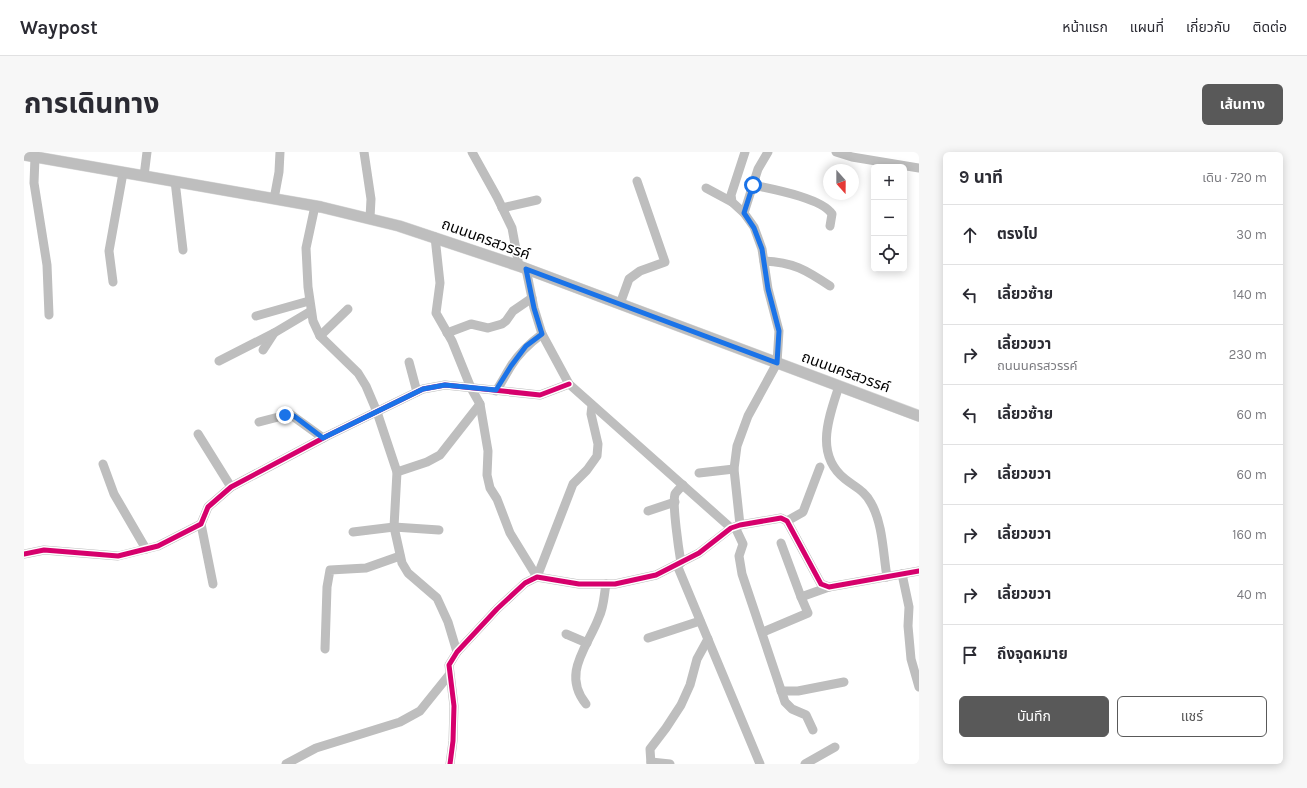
<!DOCTYPE html>
<html lang="th">
<head>
<meta charset="utf-8">
<style>
	:root { --surface:#fff; --page:#f7f7f7; --text:#2b2b33; --muted:#7c7c81; --line:#e1e1e2; --accent:#595959 }
	body { margin:0; font-family:Karla,"Noto Sans Thai",sans-serif; background:var(--page); color:var(--text) }
	.controls { position:absolute; right:12px; top:12px; display:grid; overflow:hidden; border-radius:6px; box-shadow:0 2px 10px #0003 }
	.controls button { width:36px; height:36px; display:grid; place-items:center; padding:0; border:0; border-bottom:1px solid var(--line); background:var(--surface); color:var(--text); font:20px sans-serif }
	.compass { position:absolute; left:799px; top:12px; width:36px; height:36px; border-radius:50%; background:var(--surface); box-shadow:0 2px 10px #0003; rotate:159deg }
	.stop { position:absolute; width:12px; height:12px; margin:-9px; border:3px solid #1a73e8; border-radius:50%; background:#fff }
	.stop.end { background:#1a73e8; border-color:#fff; box-shadow:0 1px 4px #0008 }
	.list { margin:0; padding:0; list-style:none }
	h2 { display:flex; justify-content:space-between; align-items:center; height:52px; margin:0; padding:0 16px; font-size:17px }
	h2 small { font-size:13px; font-weight:400; color:var(--muted) }
	.list li { display:grid; grid-template-columns:26px 1fr auto; gap:12px; align-items:center; box-sizing:border-box; height:60px; padding:0 16px; border-top:1px solid var(--line) }
	.list b { display:block; font-size:15px; white-space:nowrap }
	.list p { margin:0; font-size:13px; white-space:nowrap; color:var(--muted) }
	.list em { font-size:13px; font-style:normal; color:var(--muted) }
	.actions { display:flex; gap:8px; padding:12px 16px }
	.actions a { flex:1; padding:9px 0; border:1px solid var(--accent); border-radius:6px; text-align:center; font-size:14px; color:var(--accent) }
	.actions .main { background:var(--accent); color:#fff }
	.icon { flex:none; width:22px; height:22px; fill:none; stroke:currentColor; stroke-width:2; stroke-linecap:round; stroke-linejoin:round }
	.map { position:relative; flex:none; width:895px; height:612px; overflow:hidden; border-radius:6px }
	header { display:flex; align-items:center; gap:24px; box-sizing:border-box; height:56px; padding:0 20px; background:var(--surface); border-bottom:1px solid var(--line) }
	header strong { font-size:19px }
	nav { display:flex; gap:22px; margin-inline-start:auto; font-size:14px }
	.intro { display:flex; align-items:center; justify-content:space-between; box-sizing:border-box; height:96px; padding:0 24px }
	h1 { margin:0; font-size:28px }
	.button { padding:10px 18px; border-radius:6px; background:var(--accent); color:#fff; font-size:14px; font-weight:700 }
	main { display:flex; gap:24px; padding:0 24px }
	aside { flex:1; background:var(--surface); border-radius:6px; box-shadow:0 2px 10px #0003 }
	.map>svg:first-child { display:block }
	.lines { fill:none; stroke-linecap:round; stroke-linejoin:round }
	.major-casing { stroke:#dbdbdb; stroke-width:12 }
	.minor { stroke:#bebebe; stroke-width:9 }
	.major { stroke:#bebebe; stroke-width:11 }
	.cycleway-casing { stroke:#fff; stroke-width:8 }
	.cycleway { stroke:#d6006c; stroke-width:5 }
	.route { stroke:#1a73e8; stroke-width:5 }
	.labels { text-anchor:middle; dominant-baseline:central; stroke-width:3; stroke-linejoin:round; paint-order:stroke }
	.street-label { font-size:15px; fill:#000; stroke:#fff }
</style>
</head>
<body>
<header>
<strong>Waypost</strong>
<nav><a>หน้าแรก</a><a>แผนที่</a><a>เกี่ยวกับ</a><a>ติดต่อ</a></nav>
</header>
<div class="intro"><h1>การเดินทาง</h1><a class="button">เส้นทาง</a></div>
<main>
<div class="map">
<svg width="895" height="612" viewBox="0 0 895 612">
	<rect width="100%" height="100%" fill="#fff"/>
	<g class="lines">
		<defs>
			<path id="major" d="M0 3 297 55 375 74 495 114 895 264"/>
		</defs>
		<use href="#major" class="major-casing"/>
		<g class="minor">
			<path d="M340 0 347 47 346 66"/>
			<path d="M448 0 473 45 488 76 495 114"/>
			<path d="M812 0 828 5 895 16"/>
			<path d="M11 5 10 31 23 113 25 163"/>
			<path d="M120 24 123 0"/>
			<path d="M151 29 159 98"/>
			<path d="M729 33C748 37 798 46 808 62L806 74"/>
			<path d="M682 36 708 50"/>
			<path d="M250 47 255 20 256 0"/>
			<path d="M291 54 282 96 284 135 289 169 296 184 334 221 342 234 353 260 373 320 370 375 378 411 384 421 413 446 424 470 433 500"/>
			<path d="M478 56 513 48"/>
			<path d="M720 61 734 17 744 0"/>
			<path d="M411 85 416 131 412 161 428 189 447 236 456 252 464 299 463 323 466 336 473 347 486 381 513 425"/>
			<path d="M740 109C769 110 782 118 806 134"/>
			<path d="M502 117 510 156 518 182 545 232 707 376"/>
			<path d="M89 130 85 99 99 21"/>
			<path d="M596 152 605 127 616 119 641 110 613 29"/>
			<path d="M232 164 285 149"/>
			<path d="M423 181 447 172 464 176 478 172 482 169 489 159 508 146"/>
			<path d="M296 184 324 157"/>
			<path d="M239 198 250 181 287 159"/>
			<path d="M195 209 250 181"/>
			<path d="M385 210 393 240"/>
			<path d="M815 234C805 265 790 302 821 327 831 335 841 339 847 351 859 372 859 401 863 425"/>
			<path d="M472 239C478 230 482 222 487 214 495 201 506 191 518 182"/>
			<path d="M235 270 266 262 299 286"/>
			<path d="M174 282 207 335"/>
			<path d="M79 312 90 342 122 397"/>
			<path d="M373 320 403 310 416 303 456 252"/>
			<path d="M675 321 710 317"/>
			<path d="M624 359 651 350"/>
			<path d="M763 369 779 360 796 315"/>
			<path d="M177 372 189 432"/>
			<path d="M716 373 710 317 713 294 724 264 753 211 755 179 744 137 738 97 730 75 720 61 708 50 707 43 721 0"/>
			<path d="M711 375 719 392 715 404 718 422 761 550 768 557 782 563 789 578"/>
			<path d="M329 380 370 375 415 378"/>
			<path d="M757 391 777 445"/>
			<path d="M0 402 20 398 94 404 134 394 177 372 184 355 207 335 303 284 399 237 421 233 516 243 545 232"/>
			<path d="M657 411C655 399 648 352 651 342 653 339 657 335 659 333"/>
			<path d="M653 413 736 612"/>
			<path d="M878 422 885 455 884 474 887 507 895 535"/>
			<path d="M513 425 549 332 563 318 573 304 574 292 567 262 568 253"/>
			<path d="M739 480 784 461 777 445 805 435"/>
			<path d="M542 482 563 491"/>
			<path d="M624 486 676 469"/>
			<path d="M301 497 303 435 306 418 342 416 376 404"/>
			<path d="M757 539H774L820 530"/>
			<path d="M562 552C537 521 564 495 575 465 580 455 580 443 582 432"/>
			<path d="M627 610 646 612"/>
			<path d="M262 612 292 596 376 570 396 559 425 523"/>
			<path d="M426 612 429 589 430 554 425 513 433 500 473 457 501 431 513 425 555 432H591L632 423 675 401 707 376 716 373 757 366 763 369 797 432 805 435 895 419"/>
			<path d="M627 612 626 597 642 576 657 553 666 533 673 507 684 487"/>
			<path d="M781 612 811 595"/>
		</g>
		<use href="#major" class="major"/>
		<defs>
			<g id="cycleway">
				<path d="M0 402 20 398 94 404 134 394 177 372 184 355 207 335 303 284 399 237 421 233 516 243 545 232"/>
				<path d="M426 612 429 589 430 554 425 513 433 500 473 457 501 431 513 425 555 432H591L632 423 675 401 707 376 716 373 757 366 763 369 797 432 805 435 895 419"/>
			</g>
		</defs>
		<use href="#cycleway" class="cycleway-casing"/>
		<use href="#cycleway" class="cycleway"/>
	</g>
	<g class="lines">
		<path class="route" d="M261 263 270 264 299 286 399 237 421 233 472 238 487 214 502 194 518 182 510 156 502 117 753 211 755 179 744 137 738 97 730 76 720 61 729 33"/>
	</g>
	<g class="labels">
		<g class="street-label">
			<text transform="translate(462 87) rotate(20)">ถนนนครสวรรค์</text>
			<text transform="translate(822 220) rotate(20)">ถนนนครสวรรค์</text>
		</g>
	</g>
</svg>
<div class="controls">
<button>+</button>
<button>−</button>
<button><svg class="icon" aria-label="locate" viewBox="0 0 24 24"><circle cx="12" cy="12" r="6"/><path d="M12 2v4M12 18v4M2 12h4M18 12h4"/></svg></button>
</div>
<svg class="compass" viewBox="-18 -18 36 36"><path d="M0-13l5 13h-10z" fill="#e53935"/><path d="M0 13l5-13h-10z" fill="#7c7c81"/></svg>
<div class="stop" style="left:729px;top:33px"></div>
<div class="stop end" style="left:261px;top:263px"></div>
</div>
<aside>
<h2>9 นาที<small>เดิน · 720 m</small></h2>
<ul class="list">
<li><svg class="icon" aria-label="ahead" viewBox="0 0 24 24"><path d="M12 20V5M6 11l6-6 6 6"/></svg><div><b>ตรงไป</b></div><em>30 m</em></li>
<li><svg class="icon" aria-label="left" viewBox="0 0 24 24"><path d="M17 20v-9H6M10 6l-5 5 5 5"/></svg><div><b>เลี้ยวซ้าย</b></div><em>140 m</em></li>
<li><svg class="icon" aria-label="right" viewBox="0 0 24 24"><path d="M7 20v-9h11M14 6l5 5-5 5"/></svg><div><b>เลี้ยวขวา</b><p>ถนนนครสวรรค์</p></div><em>230 m</em></li>
<li><svg class="icon" aria-label="left" viewBox="0 0 24 24"><path d="M17 20v-9H6M10 6l-5 5 5 5"/></svg><div><b>เลี้ยวซ้าย</b></div><em>60 m</em></li>
<li><svg class="icon" aria-label="right" viewBox="0 0 24 24"><path d="M7 20v-9h11M14 6l5 5-5 5"/></svg><div><b>เลี้ยวขวา</b></div><em>60 m</em></li>
<li><svg class="icon" aria-label="right" viewBox="0 0 24 24"><path d="M7 20v-9h11M14 6l5 5-5 5"/></svg><div><b>เลี้ยวขวา</b></div><em>160 m</em></li>
<li><svg class="icon" aria-label="right" viewBox="0 0 24 24"><path d="M7 20v-9h11M14 6l5 5-5 5"/></svg><div><b>เลี้ยวขวา</b></div><em>40 m</em></li>
<li><svg class="icon" aria-label="arrive" viewBox="0 0 24 24"><path d="M6 21V4h12l-3 4 3 4H6"/></svg><div><b>ถึงจุดหมาย</b></div></li>
</ul>
<div class="actions"><a class="main">บันทึก</a><a>แชร์</a></div>
</aside>
</main>
</body>
</html>
